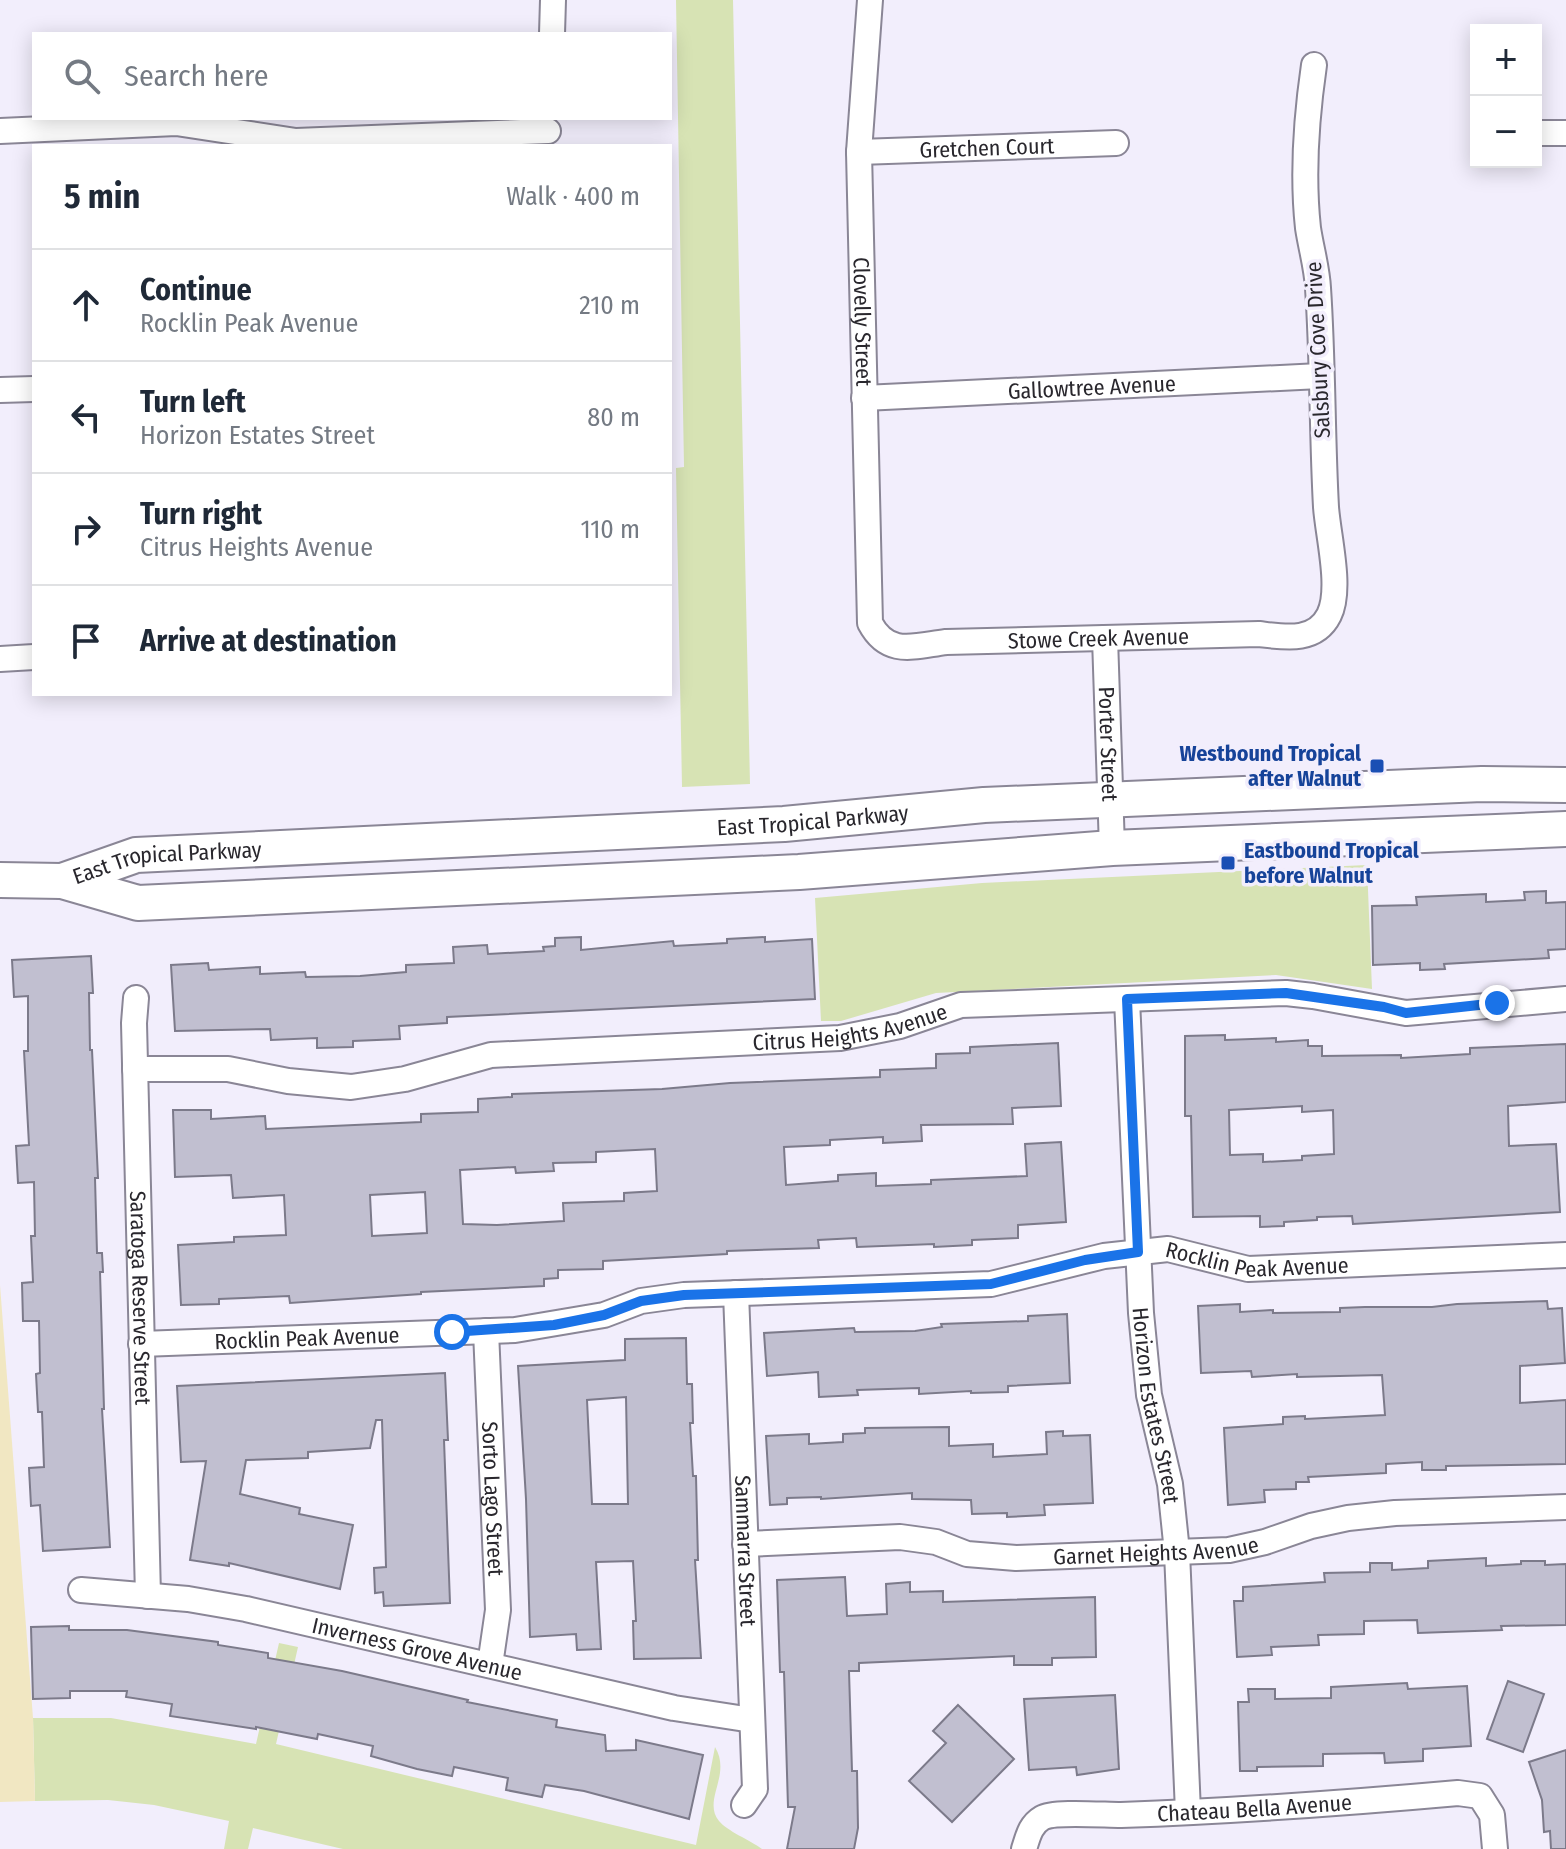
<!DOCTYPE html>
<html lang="en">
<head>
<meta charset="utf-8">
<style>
	:root { --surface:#fff; --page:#f6f6f7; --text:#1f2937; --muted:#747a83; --line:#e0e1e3 }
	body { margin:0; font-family:"Fira Sans Condensed",sans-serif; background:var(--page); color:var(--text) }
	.controls { position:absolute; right:24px; top:24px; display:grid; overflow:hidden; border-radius:0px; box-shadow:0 4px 20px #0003 }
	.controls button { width:72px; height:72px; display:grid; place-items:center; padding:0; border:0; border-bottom:2px solid var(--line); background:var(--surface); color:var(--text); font:40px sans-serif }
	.stop { position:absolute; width:24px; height:24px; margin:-18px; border:6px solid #1a73e8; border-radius:50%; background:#fff }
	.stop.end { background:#1a73e8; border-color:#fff; box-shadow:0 2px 8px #0008 }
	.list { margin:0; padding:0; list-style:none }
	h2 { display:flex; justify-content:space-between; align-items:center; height:104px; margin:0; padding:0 32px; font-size:34px }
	h2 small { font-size:26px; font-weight:400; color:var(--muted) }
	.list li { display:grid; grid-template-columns:52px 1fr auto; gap:24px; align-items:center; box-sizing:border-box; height:112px; padding:0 32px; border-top:2px solid var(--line) }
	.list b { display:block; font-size:30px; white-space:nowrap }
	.list p { margin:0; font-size:26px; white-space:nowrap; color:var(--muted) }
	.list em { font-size:26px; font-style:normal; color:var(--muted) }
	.icon { flex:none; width:44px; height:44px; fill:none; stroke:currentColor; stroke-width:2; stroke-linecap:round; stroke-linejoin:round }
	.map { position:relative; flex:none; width:1566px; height:1849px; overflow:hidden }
	.search { position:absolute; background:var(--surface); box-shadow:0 4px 20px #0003; left:32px; top:32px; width:640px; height:88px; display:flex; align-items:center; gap:20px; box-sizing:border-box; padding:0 28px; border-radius:0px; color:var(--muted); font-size:30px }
	.panel { position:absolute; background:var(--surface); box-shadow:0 4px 20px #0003; left:32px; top:144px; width:640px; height:552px; border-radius:0px }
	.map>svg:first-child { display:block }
	.green { fill:#d7e3b4 }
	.sand { fill:#f1e7c2 }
	.building { fill:#c1bfd0; stroke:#7c7a8a; stroke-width:2; fill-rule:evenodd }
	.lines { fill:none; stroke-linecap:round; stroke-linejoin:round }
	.street-casing { stroke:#8a8696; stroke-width:28 }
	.secondary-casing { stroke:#8a8696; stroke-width:38 }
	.street { stroke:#fff; stroke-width:24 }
	.secondary { stroke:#fff; stroke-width:34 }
	.route { stroke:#1a73e8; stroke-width:10 }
	.transit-dot { fill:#1a4fb4; stroke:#f2eefc; stroke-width:3 }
	.labels { text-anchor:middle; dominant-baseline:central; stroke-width:7; stroke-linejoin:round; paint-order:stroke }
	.street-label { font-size:22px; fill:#29272d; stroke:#f2eefc }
	.transit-label { font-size:22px; font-weight:bold; fill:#164399; stroke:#f2eefc; text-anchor:end }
</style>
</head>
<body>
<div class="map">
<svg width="1566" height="1849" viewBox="0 0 1566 1849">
	<rect width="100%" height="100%" fill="#f2eefc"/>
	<g class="green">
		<path d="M676 0H733L750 784 682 787 676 468 684 467Z"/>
		<path d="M1367 865 1372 989 1276 975 936 993 841 1021H821L815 898 982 883Z"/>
		<path d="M279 1643 298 1647 276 1744 696 1845 715 1747C732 1775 702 1800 719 1821 727 1831 750 1840 762 1849H343L253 1828 248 1849H224L229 1821 154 1805 108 1800 35 1801 33 1718H111L256 1744Z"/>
	</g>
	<path class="sand" d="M0 1285 33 1718 35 1801 0 1802Z"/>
	<g class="building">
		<path d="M1546 891V903L1566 902V949L1548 950 1549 958 1444 964 1445 969 1420 970V963L1373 965 1372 906 1417 905 1416 897 1486 894V902L1525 900 1524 892Z"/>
		<path d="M581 937V950L673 941 674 946 727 943V939L765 937V942L812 939 815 999 447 1017V1023L399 1026 400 1039 353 1041V1047L317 1048V1038L271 1040 270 1029 175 1031 171 965 208 963 209 970 260 967V974L305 972 306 977 360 976 406 972V965L454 963 453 947 487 945 488 954 544 951 543 947 555 946V938Z"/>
		<path d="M91 956 93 993H89L90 1050H92L98 1178H95L97 1253H102L103 1272H100L104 1409H102L110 1547 43 1551 40 1505 31 1506 29 1468 44 1467 42 1412H38L36 1374 40 1373 39 1321H23L22 1283 33 1282 31 1236H35L34 1182 18 1183 16 1146 29 1145 24 1051H28V996L14 997 12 960Z"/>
		<path d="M1225 1035V1040L1276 1038V1042L1308 1040V1046H1322V1056L1401 1055V1058L1470 1054V1048L1566 1044V1102L1508 1106 1509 1146 1556 1144 1560 1212 1353 1224 1352 1216 1317 1217V1220L1284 1222V1226L1260 1227V1216L1193 1217 1191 1116H1185V1036ZM1302 1106V1112L1333 1110 1334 1154 1302 1156V1160L1263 1162V1154L1230 1155 1229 1110Z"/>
		<path d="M1058 1043 1061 1106 1012 1108 1013 1124 921 1125 922 1141 883 1143V1137L830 1140V1145L784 1147 786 1185 838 1181V1175L876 1173V1186L931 1184V1180L1027 1176 1025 1144 1061 1142 1066 1222 1018 1225V1238L972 1240V1245L934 1247V1244L857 1247 856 1238 818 1240 819 1248 727 1251V1254L603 1261V1269L558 1270V1278L544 1279V1286L421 1292V1294L290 1303 289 1296 219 1299V1304L181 1305 178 1245 234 1242V1237L286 1235 284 1195 233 1198 231 1175 175 1177 173 1110H211V1119L265 1116 266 1129 421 1122V1114L478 1112V1099L512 1097V1094L662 1089 730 1083 880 1077V1070L936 1068V1054L970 1053V1047ZM655 1149 657 1191 624 1193V1201L563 1203 564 1221 497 1225 463 1224 460 1170 515 1167 516 1173 554 1171 553 1163 596 1162V1152ZM425 1192 427 1233 372 1236 370 1195Z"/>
		<path d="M1547 1301 1548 1309 1562 1308 1565 1363 1520 1366V1403L1566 1400V1464L1446 1466V1470H1422V1462L1386 1464V1473L1308 1477 1309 1482H1296V1489L1264 1490 1265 1502 1228 1505 1224 1428 1283 1424V1417L1305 1416V1419L1385 1415 1382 1375 1297 1377V1374L1252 1377 1251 1371 1201 1373 1198 1306 1240 1304V1312L1273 1310V1313L1340 1312V1308L1365 1307H1432L1457 1304Z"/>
		<path d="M1067 1314 1070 1383 1008 1386V1392L971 1393V1391L919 1394V1388L857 1390 858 1395 819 1397 818 1372 767 1376 764 1333 854 1328 855 1332 915 1331 942 1327 941 1324 1028 1321V1316Z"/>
		<path d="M686 1338 687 1384H692L693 1423H690L693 1476H696L698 1560H695L701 1658 634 1659 633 1621H636L633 1561 596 1562 601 1649 577 1650 576 1634 530 1637 526 1499 518 1366 625 1360V1339ZM626 1397 628 1504H592L587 1400Z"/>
		<path d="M445 1373 448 1440H444L450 1603 384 1606 383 1592 375 1593 374 1568 386 1567 382 1420H376L370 1448 308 1452V1458L246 1460 240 1494 300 1508 299 1514 353 1525 340 1589 229 1563V1566L190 1560 206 1461 181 1462 177 1386Z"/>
		<path d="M949 1427V1446L993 1444V1457L1047 1454 1046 1432 1063 1431V1436L1090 1435 1093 1503 1044 1505 1045 1515 1007 1517V1513L972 1514 971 1500 912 1499V1493L821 1499V1497L787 1498V1504L770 1505 766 1436 809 1434V1444L843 1442V1434L865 1433V1428Z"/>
		<path d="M1486 1558V1566L1521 1564V1561H1545V1565L1566 1564V1625L1501 1626 1502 1630 1418 1633 1417 1620 1364 1621V1634L1318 1635 1319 1645 1271 1647 1272 1655 1237 1657 1234 1601H1243V1587L1325 1582 1324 1573 1370 1572V1563H1392V1570L1428 1568V1561Z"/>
		<path d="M845 1577 847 1616 887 1614 886 1584 910 1582V1592L943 1591V1602L1095 1597 1096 1657 1052 1658V1665H1014V1656L859 1663V1671H849L852 1771H857L858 1828 854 1849H787L795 1807H788L784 1672H780L777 1580Z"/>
		<path d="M69 1626V1630H127L218 1642V1645L268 1653V1658L342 1671 468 1700 467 1702 557 1720 556 1727 605 1735 606 1751 636 1750V1740L703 1755 689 1819 584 1791 545 1785 542 1797 506 1790 508 1778 454 1767 452 1776 417 1769 371 1756 373 1746 318 1734 317 1739 256 1727V1729L170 1716 172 1704 126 1697 127 1691H70V1698L33 1699 31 1627Z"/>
		<path d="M1508 1681 1544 1694 1523 1752 1487 1739Z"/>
		<path d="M1407 1683 1408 1689 1467 1686 1471 1746 1423 1749V1761L1385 1763 1384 1753 1323 1754V1766L1257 1767V1771H1240L1238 1702H1249L1248 1689H1275V1699L1331 1698V1687Z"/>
		<path d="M1115 1695 1119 1769 1077 1775 1076 1767 1029 1770 1024 1699Z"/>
		<path d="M958 1705 1014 1759 952 1822 909 1781 946 1743 933 1731Z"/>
		<path d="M1566 1750V1849H1551L1550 1831 1544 1832 1542 1800 1529 1762Z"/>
	</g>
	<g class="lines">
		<defs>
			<g id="street">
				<path id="s1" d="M870 0 859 152 870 623C888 657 914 646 946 642L1259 634C1284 637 1315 643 1329 615 1342 589 1328 536 1326 507 1322 434 1323 361 1318 288 1317 268 1311 248 1308 228 1302 173 1306 120 1314 65"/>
				<path d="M552 34 553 0"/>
				<path d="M0 131 176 123 296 141 548 131"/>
				<path d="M1536 133H1566"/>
				<path id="s2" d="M859 152 1116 143"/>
				<path d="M0 390 34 389"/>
				<path id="s3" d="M864 398 1320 376"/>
				<path id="s4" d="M1105 638 1112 848"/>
				<path d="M0 659 34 657"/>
				<path id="s5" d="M136 998 134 1023 148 1596"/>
				<path id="s6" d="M1127 999 1141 1313 1149 1395 1170 1484 1177 1552 1188 1812"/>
				<path id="s7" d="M135 1069H228L288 1081 351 1087 405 1079 491 1055 840 1038 900 1026 961 1005 1286 993 1313 996 1406 1013 1566 999"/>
				<path id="s8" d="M736 1293 755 1789 744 1805"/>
				<path id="s9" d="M486 1331 498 1610 490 1665"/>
				<path id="s10" d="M141 1344 515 1330 604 1315 641 1301 684 1295 991 1284 1104 1256 1168 1249 1248 1269 1566 1255"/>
				<path id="s11" d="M745 1544 900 1537 936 1542 967 1554 1016 1558 1229 1550 1265 1542 1311 1526 1348 1518 1395 1513 1566 1507"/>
				<path id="s12" d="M81 1590 188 1599 246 1609 674 1708 752 1720"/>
				<path id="s13" d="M1024 1849C1028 1837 1030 1825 1042 1818 1054 1811 1103 1815 1121 1815 1233 1811 1346 1803 1458 1793L1480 1796 1492 1815 1495 1849"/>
			</g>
			<g id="secondary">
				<path d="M0 880 62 881 138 903 799 872 1112 848 1566 829"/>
				<path id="s14" d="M62 881 136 855 784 824 984 805 1482 784 1566 785"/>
			</g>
		</defs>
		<use href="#street" class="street-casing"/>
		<use href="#secondary" class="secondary-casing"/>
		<use href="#street" class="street"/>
		<use href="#secondary" class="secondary"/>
	</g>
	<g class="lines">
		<path class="route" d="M452 1332 554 1325 604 1315 641 1301 684 1295 991 1284 1085 1260 1138 1252 1127 999 1286 993 1384 1007 1406 1013 1497 1003"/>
	</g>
	<g class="transit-dot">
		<rect x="1369" y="758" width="16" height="16" rx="4"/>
		<rect x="1220" y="855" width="16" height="16" rx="4"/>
	</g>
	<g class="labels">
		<g class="street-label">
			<text stroke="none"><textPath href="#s2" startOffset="128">Gretchen Court</textPath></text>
			<text stroke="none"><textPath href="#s1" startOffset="322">Clovelly Street</textPath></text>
			<text transform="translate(1318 350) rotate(-93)">Salsbury Cove Drive</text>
			<text stroke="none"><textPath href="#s3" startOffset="228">Gallowtree Avenue</textPath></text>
			<text stroke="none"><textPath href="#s1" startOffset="862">Stowe Creek Avenue</textPath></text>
			<text stroke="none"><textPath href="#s4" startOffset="106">Porter Street</textPath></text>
			<text stroke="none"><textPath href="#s14" startOffset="756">East Tropical Parkway</textPath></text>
			<text stroke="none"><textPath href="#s14" startOffset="108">East Tropical Parkway</textPath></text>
			<text stroke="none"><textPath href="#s7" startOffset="722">Citrus Heights Avenue</textPath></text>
			<text stroke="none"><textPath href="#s10" startOffset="1126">Rocklin Peak Avenue</textPath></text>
			<text stroke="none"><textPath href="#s5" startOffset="300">Saratoga Reserve Street</textPath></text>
			<text stroke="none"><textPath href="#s10" startOffset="166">Rocklin Peak Avenue</textPath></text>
			<text stroke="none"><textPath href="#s6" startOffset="408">Horizon Estates Street</textPath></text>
			<text stroke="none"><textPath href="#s9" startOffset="168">Sorto Lago Street</textPath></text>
			<text stroke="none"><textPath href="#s11" startOffset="414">Garnet Heights Avenue</textPath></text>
			<text stroke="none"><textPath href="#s8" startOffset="258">Sammarra Street</textPath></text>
			<text stroke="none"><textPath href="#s12" startOffset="342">Inverness Grove Avenue</textPath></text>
			<text stroke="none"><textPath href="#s13" startOffset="250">Chateau Bella Avenue</textPath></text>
		</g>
		<g class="transit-label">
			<text x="1361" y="753">Westbound Tropical<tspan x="1361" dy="25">after Walnut</tspan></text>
			<text x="1244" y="850" text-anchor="start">Eastbound Tropical<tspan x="1244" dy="25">before Walnut</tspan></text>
		</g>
	</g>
</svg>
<div class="controls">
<button>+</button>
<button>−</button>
</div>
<div class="stop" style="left:452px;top:1332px"></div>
<div class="stop end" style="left:1497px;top:1003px"></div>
<div class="search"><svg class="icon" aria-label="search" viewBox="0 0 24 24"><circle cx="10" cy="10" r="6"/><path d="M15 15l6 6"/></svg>Search here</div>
<section class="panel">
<h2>5 min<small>Walk · 400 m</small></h2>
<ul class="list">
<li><svg class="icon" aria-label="ahead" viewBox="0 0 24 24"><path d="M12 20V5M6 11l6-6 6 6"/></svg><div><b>Continue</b><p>Rocklin Peak Avenue</p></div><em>210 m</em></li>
<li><svg class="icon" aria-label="left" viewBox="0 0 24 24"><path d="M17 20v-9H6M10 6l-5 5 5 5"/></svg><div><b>Turn left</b><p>Horizon Estates Street</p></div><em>80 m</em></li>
<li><svg class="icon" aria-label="right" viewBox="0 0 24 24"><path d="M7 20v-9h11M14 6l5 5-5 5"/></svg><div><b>Turn right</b><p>Citrus Heights Avenue</p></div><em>110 m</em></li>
<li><svg class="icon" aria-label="arrive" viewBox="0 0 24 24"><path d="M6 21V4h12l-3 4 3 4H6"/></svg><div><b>Arrive at destination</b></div></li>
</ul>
</section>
</div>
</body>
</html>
